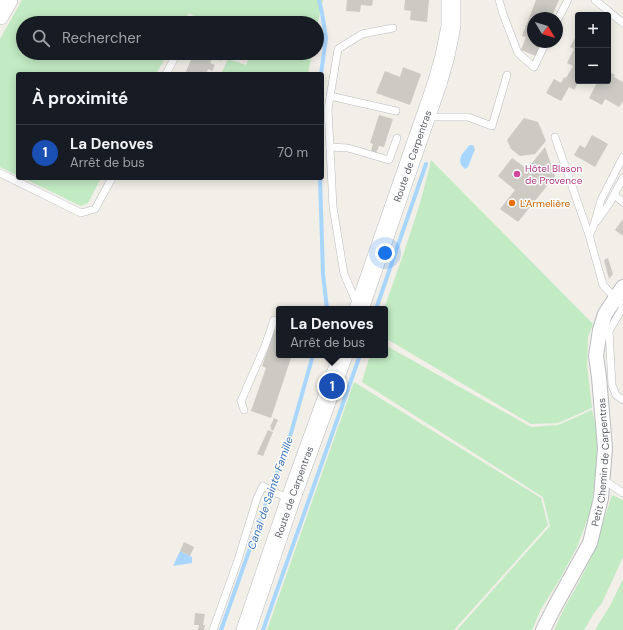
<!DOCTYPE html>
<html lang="fr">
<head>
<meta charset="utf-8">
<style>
	:root { --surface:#171b24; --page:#242831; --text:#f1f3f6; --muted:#9ea1a6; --line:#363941; --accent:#db2777 }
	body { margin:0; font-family:"DM Sans",sans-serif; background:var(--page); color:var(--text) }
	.controls { position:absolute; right:12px; top:12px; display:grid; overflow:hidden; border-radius:4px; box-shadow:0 2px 10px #0003 }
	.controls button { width:36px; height:36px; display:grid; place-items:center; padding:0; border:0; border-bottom:1px solid var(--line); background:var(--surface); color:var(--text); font:20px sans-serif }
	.compass { position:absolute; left:527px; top:12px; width:36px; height:36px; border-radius:50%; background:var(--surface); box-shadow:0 2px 10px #0003; rotate:128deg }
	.you { position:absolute; left:385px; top:253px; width:14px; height:14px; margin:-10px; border:3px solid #fff; border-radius:50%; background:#1a73e8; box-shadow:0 0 0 6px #1a73e833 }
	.badge { display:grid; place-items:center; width:26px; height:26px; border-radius:50%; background:var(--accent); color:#fff; font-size:13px; font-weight:700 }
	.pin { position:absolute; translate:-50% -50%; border:2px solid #fff; box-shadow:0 1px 4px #0006 }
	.popup { position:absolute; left:276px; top:306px; width:112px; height:52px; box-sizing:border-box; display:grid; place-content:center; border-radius:4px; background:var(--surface); filter:drop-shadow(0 1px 3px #0005); font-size:13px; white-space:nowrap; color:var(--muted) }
	.popup b { font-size:15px; color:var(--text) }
	.popup::after { content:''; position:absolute; left:50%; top:100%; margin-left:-8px; border:8px solid transparent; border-top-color:var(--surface) }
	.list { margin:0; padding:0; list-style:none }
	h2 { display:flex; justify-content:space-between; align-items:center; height:52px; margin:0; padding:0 16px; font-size:17px }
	h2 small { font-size:13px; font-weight:400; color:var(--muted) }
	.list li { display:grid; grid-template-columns:26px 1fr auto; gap:12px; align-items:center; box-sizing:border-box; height:56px; padding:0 16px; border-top:1px solid var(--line) }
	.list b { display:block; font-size:15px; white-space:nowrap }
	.list p { margin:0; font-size:13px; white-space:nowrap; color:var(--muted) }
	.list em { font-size:13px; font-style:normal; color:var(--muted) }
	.icon { flex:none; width:22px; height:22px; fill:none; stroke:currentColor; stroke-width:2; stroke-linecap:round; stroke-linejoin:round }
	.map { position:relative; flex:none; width:623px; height:630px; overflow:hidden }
	.search { position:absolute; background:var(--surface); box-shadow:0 2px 10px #0003; left:16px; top:16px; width:308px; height:44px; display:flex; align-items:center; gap:10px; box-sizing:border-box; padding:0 14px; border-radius:22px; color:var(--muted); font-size:15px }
	.panel { position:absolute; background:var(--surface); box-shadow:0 2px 10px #0003; left:16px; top:72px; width:308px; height:108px; border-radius:4px }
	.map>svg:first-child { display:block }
	.green { fill:#c2eac3 }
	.water { fill:#a9d6ff }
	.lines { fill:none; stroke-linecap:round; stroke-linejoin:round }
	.stream { stroke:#a9d6ff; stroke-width:4 }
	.building { fill:#cccac3 }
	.service-casing { stroke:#b9bcc1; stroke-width:8 }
	.minor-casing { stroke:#b9bcc1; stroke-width:16 }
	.tertiary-casing { stroke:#b9bcc1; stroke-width:18 }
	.secondary-casing { stroke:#babdc3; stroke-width:20 }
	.service { stroke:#fff; stroke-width:7 }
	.minor { stroke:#fff; stroke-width:14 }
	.tertiary { stroke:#fff; stroke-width:17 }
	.secondary { stroke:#fff; stroke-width:19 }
	.hotel-dot { fill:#d1479c; stroke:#fff; stroke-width:1.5 }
	.food-dot { fill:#e8710a; stroke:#fff; stroke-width:1.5 }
	.labels { text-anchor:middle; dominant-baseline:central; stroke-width:3; stroke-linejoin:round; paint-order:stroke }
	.street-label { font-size:10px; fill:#5e6268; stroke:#fff }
	.hotel-label { font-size:10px; fill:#b23c85; stroke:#fff; text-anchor:start }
	.food-label { font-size:10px; fill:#c56008; stroke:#fff; text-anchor:start }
	.water-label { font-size:11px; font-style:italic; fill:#3b74bb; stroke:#fff }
</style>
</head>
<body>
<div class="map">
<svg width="623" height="630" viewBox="0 0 623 630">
	<rect width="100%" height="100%" fill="#f1efe7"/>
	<g class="green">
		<path d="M22 0H323L317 27V23H213L194 16 189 13 184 23H23V53H168L156 74H18V176L0 167V39Z"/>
		<path d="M251 53H312L308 74H221L228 59 246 65Z"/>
		<path d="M431 160 593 324 588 337 587 365 592 408 558 423 531 424 385 338V309H384C401 260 420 211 431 160Z"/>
		<path d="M23 178H101L88 203 81 206Z"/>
		<path d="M385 345 531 427 558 425 592 410 597 429V464L591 510 577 547 561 577 541 609 532 630H457L550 526 543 497 362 382 370 355H385Z"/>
		<path d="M354 382 541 498 548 525 454 630H267Z"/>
		<path d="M612 495 623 500V557L602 603 594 613 584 630H554L566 605 578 584 592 556Z"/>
		<path d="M623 579V630H595L611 604Z"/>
	</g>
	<g class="water">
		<path d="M470 145H473L475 149 468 167 465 169C455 161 462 153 470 145Z"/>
		<path d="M180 551 192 557V563L173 566Z"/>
	</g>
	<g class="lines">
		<g class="stream">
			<path d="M319 0 322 13 326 38 321 74"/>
			<path d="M320 178 323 274 327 309"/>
			<path d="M376 309 426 164"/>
			<path d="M221 630 291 433 313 355"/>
			<path d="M263 630 360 355"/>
		</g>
	</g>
	<g class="building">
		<path d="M347 0H373L372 6 361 5 360 12 346 11Z"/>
		<path d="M405 0H429L427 22 410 20 411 11 404 10Z"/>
		<path d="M536 0H559L551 18H533V42H541L536 56 521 50 526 37 522 36Z"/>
		<path d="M575 38 578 40V81H579L574 90 569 87 561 101 546 93 554 79 561 83 564 77 566 78 573 66 567 63 574 49 570 47Z"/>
		<path d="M194 53H225L221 61 213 57 210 63 215 65 212 71 208 69 206 74H185Z"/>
		<path d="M229 53H247L244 60Z"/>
		<path d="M403 67 421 74 410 105 376 93 385 71 400 77Z"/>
		<path d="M608 71 615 75 614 77 623 82V101L619 107 605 99 602 105 589 98 598 81H608Z"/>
		<path d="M379 115 393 119 384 147 379 146 376 153 371 151 373 144 370 143Z"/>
		<path d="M524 118 538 122 546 141 535 154 520 156 511 149 507 140Z"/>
		<path d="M592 135 608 144 595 167 574 155 580 145 585 148Z"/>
		<path d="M545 147 555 176 518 222 500 209 515 190 498 176 512 158 527 169Z"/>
		<path d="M623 219V236L615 230Z"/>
		<path d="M608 258 613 274 609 279 604 260Z"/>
		<path d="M274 330 279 331V355H292L271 418 251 411 266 368 262 366Z"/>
		<path d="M274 418 278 420 273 431 270 429 272 428 270 427Z"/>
		<path d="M268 430 273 432 263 456 257 454Z"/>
		<path d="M184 542 194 547 190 556 180 551Z"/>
		<path d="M195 613 205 614 203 625H205L204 630H198L199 625H194Z"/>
	</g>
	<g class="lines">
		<defs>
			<g id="service">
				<path d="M499 0 503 14 518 53 534 67 546 42"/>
				<path d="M595 0 623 23"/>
				<path d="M557 21 568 0"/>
				<path d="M166 74 176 55"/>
				<path d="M330 96 396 111"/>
				<path d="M426 117H468L492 126 507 75"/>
				<path d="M555 137 589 235"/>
				<path d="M330 147 348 148 389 160 397 138"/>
				<path d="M623 157 601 200 593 228 589 235 603 285 623 306"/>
				<path d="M0 173 81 213 95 209 112 178"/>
				<path d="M614 195 623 202"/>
				<path d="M597 221 609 204 623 178"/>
				<path d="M357 304 344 274 333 207 328 109 338 49 362 34 393 28"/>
				<path d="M623 307 609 331 612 385 616 395 623 400"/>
				<path d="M244 410 241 401 265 346 274 320 279 321"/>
				<path d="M607 482 623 493"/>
				<path d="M213 630 238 560 257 498 263 486 278 494 290 498"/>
			</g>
			<g id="minor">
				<path id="s1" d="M543 630 554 608 590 543 601 498 605 448 599 377 596 356 600 330 605 314 623 287"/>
			</g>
			<path id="tertiary" d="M0 16 9 0"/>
			<g id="secondary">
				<path id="s2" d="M359 309 437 84 445 56 451 26V0"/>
				<path id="s3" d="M246 630 291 498 343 355"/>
			</g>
		</defs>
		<use href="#service" class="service-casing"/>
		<use href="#minor" class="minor-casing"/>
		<use href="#tertiary" class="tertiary-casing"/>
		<use href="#secondary" class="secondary-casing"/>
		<use href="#service" class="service"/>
		<use href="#minor" class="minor"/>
		<use href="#tertiary" class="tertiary"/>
		<use href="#secondary" class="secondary"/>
	</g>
	<circle class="hotel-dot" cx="517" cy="174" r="4"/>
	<circle class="food-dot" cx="512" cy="203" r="4"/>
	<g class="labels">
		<g class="street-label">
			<text stroke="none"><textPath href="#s2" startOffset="162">Route de Carpentras</textPath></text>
			<text stroke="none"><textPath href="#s1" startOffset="181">Petit Chemin de Carpentras</textPath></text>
			<text stroke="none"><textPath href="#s3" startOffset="146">Route de Carpentras</textPath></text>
		</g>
		<g class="hotel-label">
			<text x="525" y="168">Hôtel Blason<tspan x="525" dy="12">de Provence</tspan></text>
		</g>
		<g class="food-label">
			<text x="520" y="203">L'Armelière</text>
		</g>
		<g class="water-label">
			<text transform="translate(270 493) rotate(-71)">Canal de Sainte Famille</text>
		</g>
	</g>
</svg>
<div class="controls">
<button>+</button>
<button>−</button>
</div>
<svg class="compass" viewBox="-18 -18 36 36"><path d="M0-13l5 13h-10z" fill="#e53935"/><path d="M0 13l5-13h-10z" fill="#9ea1a6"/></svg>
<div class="you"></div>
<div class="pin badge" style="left:332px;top:386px;background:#1a4fb4">1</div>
<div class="popup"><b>La Denoves</b>Arrêt de bus</div>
<div class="search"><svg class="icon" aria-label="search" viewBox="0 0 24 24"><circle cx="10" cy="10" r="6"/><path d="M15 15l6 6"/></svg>Rechercher</div>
<section class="panel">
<h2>À proximité<small></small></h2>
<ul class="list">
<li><span class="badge" style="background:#1a4fb4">1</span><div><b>La Denoves</b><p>Arrêt de bus</p></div><em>70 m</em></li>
</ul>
</section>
</div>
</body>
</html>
